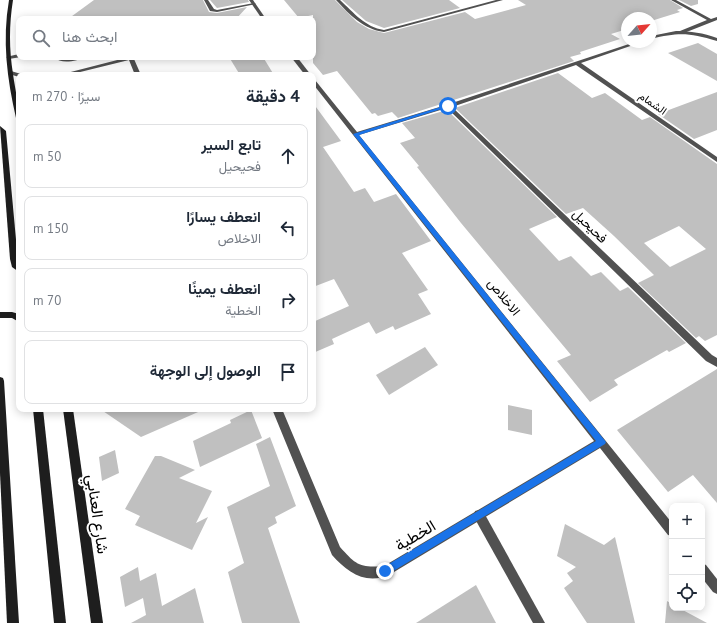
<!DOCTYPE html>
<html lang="ar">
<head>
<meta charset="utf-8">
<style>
	:root { --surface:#fff; --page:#f6f6f7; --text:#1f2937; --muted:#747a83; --line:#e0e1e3 }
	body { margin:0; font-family:"PT Sans",Vazirmatn,sans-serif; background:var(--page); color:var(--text); direction:rtl }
	.controls { position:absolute; right:12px; bottom:12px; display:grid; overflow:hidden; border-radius:8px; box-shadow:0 2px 10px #0003 }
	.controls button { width:36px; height:36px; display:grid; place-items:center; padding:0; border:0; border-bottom:1px solid var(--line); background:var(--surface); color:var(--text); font:20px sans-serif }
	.compass { position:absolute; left:621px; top:12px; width:36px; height:36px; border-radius:50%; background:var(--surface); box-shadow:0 2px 10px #0003; rotate:63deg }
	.stop { position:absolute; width:12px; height:12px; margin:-9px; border:3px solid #1a73e8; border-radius:50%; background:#fff }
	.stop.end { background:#1a73e8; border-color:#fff; box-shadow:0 1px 4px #0008 }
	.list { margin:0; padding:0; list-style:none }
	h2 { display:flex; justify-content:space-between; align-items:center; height:52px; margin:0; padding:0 16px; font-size:17px }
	h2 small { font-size:13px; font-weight:400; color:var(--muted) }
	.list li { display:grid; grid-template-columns:26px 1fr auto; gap:12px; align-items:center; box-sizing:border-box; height:64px; margin:0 8px 8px; padding:0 8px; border:1px solid var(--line); border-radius:8px }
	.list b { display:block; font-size:15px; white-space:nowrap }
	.list p { margin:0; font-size:13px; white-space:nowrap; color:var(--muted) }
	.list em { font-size:13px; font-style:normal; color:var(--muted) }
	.icon { flex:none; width:22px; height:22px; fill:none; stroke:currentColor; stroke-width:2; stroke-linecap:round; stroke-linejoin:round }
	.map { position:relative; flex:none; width:717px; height:623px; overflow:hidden; direction:ltr }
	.search { position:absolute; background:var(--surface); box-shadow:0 2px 10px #0003; left:16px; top:16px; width:300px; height:44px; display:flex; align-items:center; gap:10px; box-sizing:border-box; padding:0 14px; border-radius:8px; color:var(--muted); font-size:15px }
	.panel { position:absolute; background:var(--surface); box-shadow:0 2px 10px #0003; left:16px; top:72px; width:300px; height:340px; border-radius:8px; direction:rtl }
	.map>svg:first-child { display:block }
	.building { fill:#c0c0c0; fill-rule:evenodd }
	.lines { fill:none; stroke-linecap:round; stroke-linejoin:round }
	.lane { fill:#515151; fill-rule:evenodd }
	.street { fill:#515151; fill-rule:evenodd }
	.secondary { fill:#1e1e1e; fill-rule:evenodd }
	.route { fill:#1a73e8 }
	.labels { text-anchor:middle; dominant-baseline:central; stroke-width:4; stroke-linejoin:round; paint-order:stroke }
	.far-street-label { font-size:11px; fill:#000; stroke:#fff }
	.street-label { font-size:13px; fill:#000; stroke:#fff }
	.near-street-label { font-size:16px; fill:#000; stroke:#fff }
</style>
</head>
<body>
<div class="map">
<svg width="717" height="623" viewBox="0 0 717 623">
	<rect width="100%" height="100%" fill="#fff"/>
	<g class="building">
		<path d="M94 0H203L209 12 217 13 247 7 236 19H68Z"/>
		<path d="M210 0H248L249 2 217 8Z"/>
		<path d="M284 0H335L357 22 369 29 384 33 465 12 475 19 526 5 518 0H670L683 8 677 10 680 12 651 21V18H627V29L611 34 620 39 580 52 581 54 570 57 574 61 398 118 392 112 378 116 375 113 372 114 337 71 323 75 313 63V15L299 18Z"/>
		<path d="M342 0H449L460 8 384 28 366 21Z"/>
		<path d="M679 0H698V4L691 6Z"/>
		<path d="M698 43 717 54V81L668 53Z"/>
		<path d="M229 57H263L274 75H240Z"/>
		<path d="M558 73 592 98 605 93 642 120 650 117 717 164V335L705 341 699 336 696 338 638 283 654 275 614 236 583 208 566 214 455 108ZM679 226 706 249 670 267 644 243Z"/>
		<path d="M717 92V130L694 139 658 114Z"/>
		<path d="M313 103 341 141 323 147 354 192 365 188 374 202 396 194 431 241 402 253 428 290 418 294 431 314 395 330 393 326 376 334 369 322 332 339 334 344 313 353V322L349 306 334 279 313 287Z"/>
		<path d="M447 110 557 217 529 229 559 261 571 256 591 276 601 272 620 291 628 287 686 343 669 352 667 350 614 380 618 385 590 402 557 361 571 355 461 223 417 167 419 166 400 143 415 138 402 123Z"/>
		<path d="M425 347 438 365 389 395 376 375Z"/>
		<path d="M717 369V503L693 475 668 492 617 430Z"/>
		<path d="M508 405 532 410V435L508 430Z"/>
		<path d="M100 409H205L141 437Z"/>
		<path d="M251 410 262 438 200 467 193 441 231 423 230 420Z"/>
		<path d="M270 437 296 506 275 517 277 523 268 528 300 623H242L228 572 244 563 227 507 270 486 256 444Z"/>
		<path d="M115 450 119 473 102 481 99 457Z"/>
		<path d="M155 456H161L195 470 179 478 212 491 196 523 208 517 192 550 135 525 140 516 125 509Z"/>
		<path d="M565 524 604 545 615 537 635 623H587L564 588 573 581 567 573 576 567 557 556Z"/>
		<path d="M138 567 140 581 156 573 162 606 195 588 204 623H131L146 615 143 598 125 607 120 577Z"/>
		<path d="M476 585 496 623H416Z"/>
		<path d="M667 601 672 604V608H679L707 623H665Z"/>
	</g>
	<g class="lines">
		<g class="lane">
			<path d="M204 0H208L214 9 217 10 254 3 256 4 217 12 210 11Z"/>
			<path d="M671 0H676L711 19 717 17V20L684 33H680V31L707 20Z"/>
			<path d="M19 54V57H21L9 59 6 57Z"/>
			<path d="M54 57 67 58 85 57C77 61 61 65 54 57Z"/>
			<path d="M479 510 483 511 545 623H533L475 519 474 515 475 511Z"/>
		</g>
		<g class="street">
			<path d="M249 0H253L266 19H262Z"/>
			<path d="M336 0H340C354 13 365 27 384 30L496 0H503L384 32C363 29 350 15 336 0Z"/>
			<path d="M676 31C691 31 703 33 717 38V41C690 33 679 32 651 39V36Z"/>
			<path d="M635 42H642L581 63 717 157V162L576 65 452 107 712 355 717 358V367L706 361 447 108 359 135 672 523V536L668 535 600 448 389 575C365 585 347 572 332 555L272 409H282L340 547C356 565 360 568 384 566L594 441 313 84V79L315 80 357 132 446 105Z"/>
			<path d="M129 57H138L134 59 141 75H135L129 60 68 75H59Z"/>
			<path d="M291 57H297L311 75H305Z"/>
			<path d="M11 71 21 74 22 75H19V77L9 74V72Z"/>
			<path d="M702 563 706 565 717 579V594L713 592 702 578Z"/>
		</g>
		<g class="secondary">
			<path d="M9 0H13C9 25 9 49 13 74 15 89 19 104 19 120L16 118C7 79 2 40 9 0Z"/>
			<path d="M0 126 6 131 19 272 12 267 10 259Z"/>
			<path d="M0 312H12L19 314V322L12 318H0Z"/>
			<path d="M0 377 3 378 4 381 19 623H7L0 473Z"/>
			<path d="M33 409H43L66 623H54Z"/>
			<path d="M63 409H73L103 623H91Z"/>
		</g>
	</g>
	<path class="route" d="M447 105 451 106 359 135 606 442 605 444 385 576 382 574 381 571 382 568 596 441 353 134Z"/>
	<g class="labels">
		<g class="far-street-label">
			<text transform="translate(653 103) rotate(35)">الشمام</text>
		</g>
		<g class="street-label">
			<text transform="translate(590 226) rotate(44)">فحيحيل</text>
			<text transform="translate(504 297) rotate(51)">الاخلاص</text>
		</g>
		<g class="near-street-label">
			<text transform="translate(98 514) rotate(82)">شارع العنابي</text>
			<text transform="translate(415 535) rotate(-31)">الخطية</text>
		</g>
	</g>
</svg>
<div class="controls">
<button>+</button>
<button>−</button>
<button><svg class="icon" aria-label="locate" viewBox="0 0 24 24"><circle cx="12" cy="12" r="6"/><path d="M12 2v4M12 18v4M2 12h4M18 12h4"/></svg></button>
</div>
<svg class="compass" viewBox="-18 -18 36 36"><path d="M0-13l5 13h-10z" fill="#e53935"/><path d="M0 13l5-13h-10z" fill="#747a83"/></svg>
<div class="stop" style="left:448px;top:106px"></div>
<div class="stop end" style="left:385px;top:571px"></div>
<div class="search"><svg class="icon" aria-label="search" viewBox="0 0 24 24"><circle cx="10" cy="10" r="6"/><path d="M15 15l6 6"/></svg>ابحث هنا</div>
<section class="panel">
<h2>4 دقيقة<small>سيرًا · 270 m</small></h2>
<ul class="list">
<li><svg class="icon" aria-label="ahead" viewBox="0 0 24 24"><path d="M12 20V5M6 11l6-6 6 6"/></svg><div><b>تابع السير</b><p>فحيحيل</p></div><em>50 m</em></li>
<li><svg class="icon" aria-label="left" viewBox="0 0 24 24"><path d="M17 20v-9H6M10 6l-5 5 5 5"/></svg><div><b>انعطف يسارًا</b><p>الاخلاص</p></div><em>150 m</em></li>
<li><svg class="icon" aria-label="right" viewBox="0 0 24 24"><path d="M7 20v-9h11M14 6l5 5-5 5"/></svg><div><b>انعطف يمينًا</b><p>الخطية</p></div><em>70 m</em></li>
<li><svg class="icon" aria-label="arrive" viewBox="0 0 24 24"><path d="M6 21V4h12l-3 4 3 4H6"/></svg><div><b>الوصول إلى الوجهة</b></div></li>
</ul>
</section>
</div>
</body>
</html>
